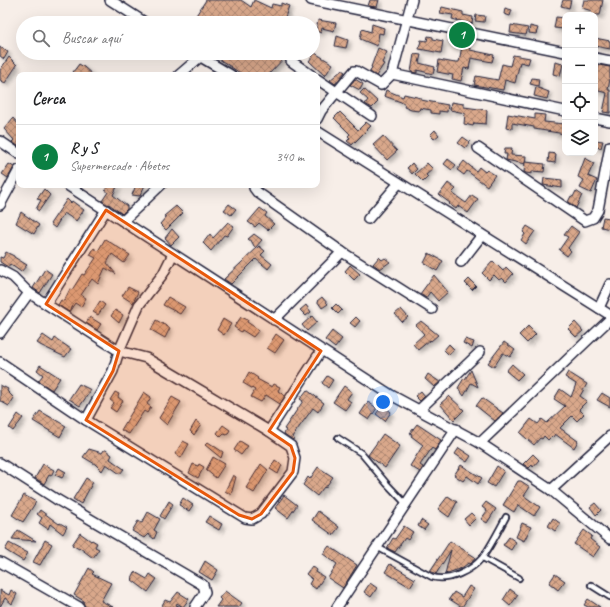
<!DOCTYPE html>
<html lang="es">
<head>
<meta charset="utf-8">
<style>
	:root { --surface:#fff; --page:#f6f6f6; --text:#202124; --muted:#757577; --line:#e0e0e0; --accent:#0b8043 }
	body { margin:0; font-family:Caveat,sans-serif; background:var(--page); color:var(--text) }
	.controls { position:absolute; right:12px; top:12px; display:grid; overflow:hidden; border-radius:8px; box-shadow:0 4px 16px #0002 }
	.controls button { width:36px; height:36px; display:grid; place-items:center; padding:0; border:0; border-bottom:1px solid var(--line); background:var(--surface); color:var(--text); font:20px sans-serif }
	.you { position:absolute; left:383px; top:402px; width:14px; height:14px; margin:-10px; border:3px solid #fff; border-radius:50%; background:#1a73e8; box-shadow:0 0 0 6px #1a73e833 }
	.badge { display:grid; place-items:center; width:26px; height:26px; border-radius:50%; background:var(--accent); color:#fff; font-size:13px; font-weight:700 }
	.pin { position:absolute; translate:-50% -50%; border:2px solid #fff; box-shadow:0 1px 4px #0006 }
	.list { margin:0; padding:0; list-style:none }
	h2 { display:flex; justify-content:space-between; align-items:center; height:52px; margin:0; padding:0 16px; font-size:17px }
	h2 small { font-size:13px; font-weight:400; color:var(--muted) }
	.list li { display:grid; grid-template-columns:26px 1fr auto; gap:12px; align-items:center; box-sizing:border-box; height:64px; padding:0 16px; border-top:1px solid var(--line) }
	.list b { display:block; font-size:15px; white-space:nowrap }
	.list p { margin:0; font-size:13px; white-space:nowrap; color:var(--muted) }
	.list em { font-size:13px; font-style:normal; color:var(--muted) }
	.icon { flex:none; width:22px; height:22px; fill:none; stroke:currentColor; stroke-width:2; stroke-linecap:round; stroke-linejoin:round }
	.map { position:relative; flex:none; width:610px; height:607px; overflow:hidden }
	.search { position:absolute; background:var(--surface); box-shadow:0 4px 16px #0002; left:16px; top:16px; width:304px; height:44px; display:flex; align-items:center; gap:10px; box-sizing:border-box; padding:0 14px; border-radius:22px; color:var(--muted); font-size:15px }
	.panel { position:absolute; background:var(--surface); box-shadow:0 4px 16px #0002; left:16px; top:72px; width:304px; height:116px; border-radius:8px }
	.map>svg:first-child { display:block }
	.building { fill:url(#building-cross-hatch); stroke:#22223b; filter:url(#shadow) }
	.lines { fill:none; stroke-linecap:round; stroke-linejoin:round }
	.lane-casing { stroke:#22223b; stroke-width:8 }
	.street-casing { stroke:#22223b; stroke-width:12 }
	.lane { stroke:#fff; stroke-width:4.5 }
	.street { stroke:#fff; stroke-width:9 }
	.marked { fill:#e8590c; fill-opacity:0.2; stroke:#e8590c; stroke-width:3; stroke-linejoin:round }
</style>
</head>
<body>
<div class="map">
<svg width="610" height="607" viewBox="0 0 610 607">
	<defs>
		<pattern id="building-cross-hatch" width="8" height="8" patternUnits="userSpaceOnUse"><rect width="8" height="8" fill="#d9a88b"/><path d="M0 0l8 8M0 8l8-8" fill="none" stroke="#b08873"/></pattern>
		<filter id="shadow"><feDropShadow dx="3" dy="3" stdDeviation="2" flood-color="#0004"/></filter>
	</defs>
	<rect width="100%" height="100%" fill="#f7eee8"/>
	<filter id="ink" filterUnits="userSpaceOnUse"><feTurbulence type="fractalNoise" baseFrequency=".025" numOctaves="2"/><feDisplacementMap in="SourceGraphic" scale="8" xChannelSelector="R" yChannelSelector="G"/><feConvolveMatrix kernelMatrix="1 2 1 2 8 2 1 2 1" color-interpolation-filters="sRGB"/></filter>
	<g filter="url(#ink)">
		<g class="building">
			<path d="M206 0H241L251 7 254 0 271 8 272 4 281 6V3L289 6 283 23H191Z"/>
			<path d="M370 0H379L377 7 368 6Z"/>
			<path d="M563 0H571L569 8 561 6Z"/>
			<path d="M584 0H603L600 15H591L592 11 582 8Z"/>
			<path d="M442 7 463 12V15L473 17 472 24 452 19 453 15 440 13Z"/>
			<path d="M505 8 512 10 510 16 504 14Z"/>
			<path d="M476 15 485 16 484 22 475 21Z"/>
			<path d="M556 17 565 18 564 29 554 28Z"/>
			<path d="M318 20 336 23 334 31 322 28 321 33 316 31Z"/>
			<path d="M372 24 384 28 383 34 379 33 377 46 360 39 362 29 371 32Z"/>
			<path d="M511 25 528 28 526 35 510 33Z"/>
			<path d="M530 26 538 28 536 34 529 33Z"/>
			<path d="M337 36 348 40 346 48 335 46Z"/>
			<path d="M428 36 433 37V39L443 41 441 53 419 49 421 40 427 41Z"/>
			<path d="M595 38 610 41V49L595 46Z"/>
			<path d="M462 46 470 48V50L494 55 492 62 471 58 469 69 464 68 461 81 452 79 453 75 437 72 439 60 455 63V62H459Z"/>
			<path d="M0 47 8 52 4 59 0 56Z"/>
			<path d="M378 48 387 52 382 63 384 64 376 76 370 72 372 67H371Z"/>
			<path d="M210 53H289L268 75H243Z"/>
			<path d="M315 53 333 64 325 76 309 61Z"/>
			<path d="M414 54 421 55 419 63 435 67 433 74 417 70V73L411 72Z"/>
			<path d="M513 55 530 58 528 64 520 62 515 83 505 80 503 90 474 85 476 76 498 80 502 64 510 66Z"/>
			<path d="M9 57 17 65 5 83 0 80V70Z"/>
			<path d="M555 62 563 64 560 76 553 74Z"/>
			<path d="M79 64 84 67 93 75H78L73 72Z"/>
			<path d="M599 65 610 67V79L608 90H610V113L603 112 607 93 595 90V80Z"/>
			<path d="M342 70 345 72 335 84 330 80Z"/>
			<path d="M532 78 539 79 538 86 530 84Z"/>
			<path d="M355 79 363 84 360 90 350 85Z"/>
			<path d="M536 87 549 92 547 99 534 96Z"/>
			<path d="M364 89 378 102 372 108 365 104 368 100 360 93Z"/>
			<path d="M386 90 403 97 404 94 421 98V100L448 105 447 112 439 111V114L431 113V110L420 108 419 111 411 110 404 107 405 105 401 102 384 96Z"/>
			<path d="M451 102 464 104V107L487 110 486 124 474 123 473 126 464 124 465 113 450 110Z"/>
			<path d="M340 112 358 130 366 122 371 126 352 145 347 141 350 138 348 136 350 134 334 118Z"/>
			<path d="M508 114 535 119V114L545 115 544 122 565 124V134L534 129V127L512 123V129L506 128Z"/>
			<path d="M13 118 19 125V147L12 142 14 140 4 129Z"/>
			<path d="M435 130 439 135 434 139 430 135Z"/>
			<path d="M383 136 397 151 387 160 373 145Z"/>
			<path d="M463 137 470 142 465 148 458 143Z"/>
			<path d="M595 140 603 141 601 148 595 147Z"/>
			<path d="M505 148H512L511 155 526 156 525 164 506 160 507 154H504Z"/>
			<path d="M549 153 556 154 555 163 548 162Z"/>
			<path d="M585 158 594 163 588 176 597 180 591 193 580 188 584 180 578 177Z"/>
			<path d="M448 159 456 165 452 170 444 164Z"/>
			<path d="M464 161 476 171 479 167 485 172 487 170 495 175 487 186 467 171 464 175 457 170Z"/>
			<path d="M525 162 545 164 544 172 532 171V174L526 173 524 172Z"/>
			<path d="M412 163 417 169 412 174 407 168Z"/>
			<path d="M427 163 433 169 426 175 428 177 423 182 415 174Z"/>
			<path d="M9 164 14 167 8 178 2 174Z"/>
			<path d="M544 178 562 180V188L543 185Z"/>
			<path d="M448 183 456 189 452 193 466 203 472 195 478 199 468 213 458 206 456 209 449 204 450 203 439 195Z"/>
			<path d="M109 185H118L113 195 127 206V209L122 214 109 204 108 205 102 201 108 192 105 190Z"/>
			<path d="M136 185H145L140 196 132 195Z"/>
			<path d="M44 189 50 195 39 211 36 209 41 200 37 199Z"/>
			<path d="M576 191 582 195 576 208 568 202 571 196 573 197Z"/>
			<path d="M67 199 71 203 72 201 84 210 76 221 64 213 55 228 50 224Z"/>
			<path d="M229 204 236 209 231 215 224 210Z"/>
			<path d="M176 206 183 213 166 230 160 224 166 217 164 216Z"/>
			<path d="M260 208 267 213 265 216 274 224 268 230 259 223 255 227 248 222Z"/>
			<path d="M21 212 39 225 34 234 16 223Z"/>
			<path d="M603 217 610 218V229L601 227Z"/>
			<path d="M228 222 234 226 227 236 224 235 211 251 203 243 210 234 213 238Z"/>
			<path d="M527 226 535 231 526 244 521 240 525 234 523 232Z"/>
			<path d="M571 226 579 232 568 248 571 251 567 256 559 250 568 237 564 235Z"/>
			<path d="M172 229 179 237 171 245 165 238Z"/>
			<path d="M254 234 262 240 255 248 252 242 248 239Z"/>
			<path d="M105 239 130 255 124 263 112 254 107 263 116 274 105 268 98 284 92 279 81 295 86 298 81 307 75 303 69 312 58 305 61 300 64 301 70 289 72 290 82 274 84 275 96 258 90 255 94 248 98 251Z"/>
			<path d="M259 246 265 251 261 255 272 264 268 269 256 259 231 284 224 279Z"/>
			<path d="M6 252 14 256V257L27 265 21 272 10 264 8 267 0 262V257L3 258Z"/>
			<path d="M429 253 443 261 437 271 424 263Z"/>
			<path d="M379 257 382 260 385 258 390 262 380 269 373 264Z"/>
			<path d="M493 261 503 271 506 267 513 274 506 282 502 278 499 280 494 275 489 280 482 273Z"/>
			<path d="M350 265 360 274 354 280 345 271Z"/>
			<path d="M45 269 52 274 40 293 33 288Z"/>
			<path d="M434 275 448 292 438 301 430 292 426 298 420 294Z"/>
			<path d="M469 279 476 286 472 290 465 283Z"/>
			<path d="M128 287 138 292 133 303 122 296Z"/>
			<path d="M168 297 185 307 180 314 163 305Z"/>
			<path d="M322 297 328 304 322 308 317 301Z"/>
			<path d="M100 301 105 305 98 315 93 312Z"/>
			<path d="M336 304 342 310 338 314 332 308Z"/>
			<path d="M306 305 311 312 306 316 300 310Z"/>
			<path d="M401 309 408 317 402 322 395 314Z"/>
			<path d="M115 310 123 315 119 323 111 316Z"/>
			<path d="M312 316 317 322 307 331 302 325Z"/>
			<path d="M90 317 101 324 97 330 86 323Z"/>
			<path d="M241 317 248 320 247 322 259 330 253 337 242 330 241 332 234 327Z"/>
			<path d="M356 317 360 321 355 327 350 323Z"/>
			<path d="M223 319 231 324 224 335 217 330Z"/>
			<path d="M156 320 170 328 165 338 151 330Z"/>
			<path d="M421 321 438 335 431 341 430 340 418 350 413 344 424 334 416 325Z"/>
			<path d="M575 322 583 331 576 337 568 329Z"/>
			<path d="M528 326 536 334 527 343 519 335Z"/>
			<path d="M332 331 342 339 335 348 325 340Z"/>
			<path d="M276 334 284 340 275 353 267 348Z"/>
			<path d="M43 335 53 342 55 338 71 349 65 357 40 345 37 343Z"/>
			<path d="M465 339 474 342 472 348 463 343Z"/>
			<path d="M504 342 515 350 510 357 503 353 494 367 488 363Z"/>
			<path d="M449 344 454 349 449 355 444 350Z"/>
			<path d="M512 364 523 374 517 380 506 371Z"/>
			<path d="M40 365 60 378 52 390 38 381 43 375 37 370Z"/>
			<path d="M471 370 478 387 471 383 464 396 458 388 464 378 465 379Z"/>
			<path d="M249 372 258 378 257 379 272 387 274 384 280 387 278 391 285 396 280 404 266 395 261 402 251 397 255 390 243 383Z"/>
			<path d="M568 372 587 384 580 396 587 401 579 409 584 414 577 421 572 416 560 428 578 441 574 448 555 434 553 437 552 436 548 440 544 436 542 439 540 438 534 445 520 433 531 419 538 424 542 419 547 423 565 406 554 399 560 389 571 397 576 384 565 377Z"/>
			<path d="M428 374 440 382 434 387 425 379Z"/>
			<path d="M327 376 333 380 328 388 322 383Z"/>
			<path d="M79 384 91 390 80 406 69 399Z"/>
			<path d="M0 385 8 389 7 391 14 398 9 406 0 401Z"/>
			<path d="M344 386 352 392 347 399 351 402 345 410 333 402Z"/>
			<path d="M307 390 324 403 318 412 313 408 292 437 294 438 293 440 284 434 286 430 284 429 303 401 300 399Z"/>
			<path d="M421 391 425 396 420 401 415 396Z"/>
			<path d="M115 392 119 394 118 397 123 401 116 412 110 408 114 403 110 400Z"/>
			<path d="M144 392 151 397 147 404 151 407 147 413 144 411 129 434 121 430Z"/>
			<path d="M602 393 610 398V407L597 400Z"/>
			<path d="M449 396 464 410 454 420 440 404Z"/>
			<path d="M172 397 181 402 167 425 159 418Z"/>
			<path d="M482 398 503 413 495 421 476 406Z"/>
			<path d="M368 402 377 408 369 420 360 414Z"/>
			<path d="M383 405 391 412 385 421 376 414Z"/>
			<path d="M40 411 66 426 60 437 33 421Z"/>
			<path d="M18 414 23 418 13 431 9 428Z"/>
			<path d="M196 421 201 425 194 435 190 431Z"/>
			<path d="M417 424 441 440 435 450 432 448 420 465 423 467 420 472 410 466 423 445 411 436 412 434 410 433Z"/>
			<path d="M223 425 230 430 227 435 224 434 221 437 217 433Z"/>
			<path d="M383 434 400 446 385 468 368 455Z"/>
			<path d="M183 441 189 444 181 458 175 454Z"/>
			<path d="M240 441 248 446 241 455 234 450Z"/>
			<path d="M208 442 223 452 221 458 205 445Z"/>
			<path d="M459 448 471 456 467 462 455 454Z"/>
			<path d="M89 449 102 453 104 450H106L112 455 110 459 124 469 120 474 106 464 102 471 95 464 83 457Z"/>
			<path d="M533 454 539 460 533 467 532 465 529 468 523 464Z"/>
			<path d="M213 457 225 464 216 478 206 470Z"/>
			<path d="M275 460 282 465 278 474 270 469Z"/>
			<path d="M43 464 54 470 51 476 49 475 44 484 35 478Z"/>
			<path d="M193 464 198 466 199 464 204 467 198 478 189 473Z"/>
			<path d="M261 464 268 470 254 493 246 488Z"/>
			<path d="M461 465 482 478 478 484 467 476 463 481 454 475Z"/>
			<path d="M497 466 504 471 494 487 487 483Z"/>
			<path d="M318 467 333 477 325 488 324 487 317 496 303 485 308 477 310 479Z"/>
			<path d="M59 468 66 472 62 478 55 475Z"/>
			<path d="M233 475 236 477 231 495 225 491Z"/>
			<path d="M86 478 93 482 81 504 73 499Z"/>
			<path d="M518 481H521L530 487 524 496 540 507 534 516 518 505 514 512 503 505Z"/>
			<path d="M24 495 36 502 23 522 12 515Z"/>
			<path d="M284 495 297 505 288 518 275 508Z"/>
			<path d="M448 496 457 502 449 517 438 509Z"/>
			<path d="M183 498 193 505 189 511 179 505Z"/>
			<path d="M169 501 173 504 164 519 160 516Z"/>
			<path d="M486 502 496 509 487 523 481 519 487 511 482 507Z"/>
			<path d="M595 503 601 510 596 515 590 507Z"/>
			<path d="M40 510 59 524 60 523 67 527 63 534 50 524 48 529 39 523 42 518 37 514Z"/>
			<path d="M318 511 339 527 333 535 312 520Z"/>
			<path d="M148 512 160 519 154 530 157 532 154 539 148 534 144 538 132 531 138 521 142 523Z"/>
			<path d="M471 513 476 518 469 525 464 519Z"/>
			<path d="M209 516 222 524 219 530 205 522Z"/>
			<path d="M553 518 561 524 555 531 548 526Z"/>
			<path d="M421 520 428 525 424 530 418 526Z"/>
			<path d="M522 523 531 527 524 541 516 537Z"/>
			<path d="M404 526 413 532 408 540 405 538 395 552 387 548 393 538 395 539Z"/>
			<path d="M18 530 36 541 12 539Z"/>
			<path d="M584 530 592 536 590 539 600 547 593 557 574 544Z"/>
			<path d="M80 533 91 541 92 540 97 543 95 547 99 549 93 558 80 548 79 549 72 545Z"/>
			<path d="M509 537 516 542 511 550 503 545Z"/>
			<path d="M45 540 52 544 40 565 33 562Z"/>
			<path d="M450 541 475 557 472 563 470 564 468 563 462 568 445 574 451 550 436 574 430 571Z"/>
			<path d="M9 543 28 553 23 561 5 550Z"/>
			<path d="M329 546 357 565 343 588 328 578 337 564 323 554Z"/>
			<path d="M205 561 218 570 212 580 199 572Z"/>
			<path d="M390 564 415 579 410 587 385 572Z"/>
			<path d="M312 566 317 570 316 572 324 577 316 589 309 584 312 579 306 574Z"/>
			<path d="M89 568 94 572 92 574 111 583 101 601 113 607H85L83 603 84 601 74 595Z"/>
			<path d="M135 572 147 579 150 574 157 579 148 592 132 580 133 579 132 578Z"/>
			<path d="M555 574 565 581 558 590 549 583Z"/>
			<path d="M370 583 377 588 371 597 364 592Z"/>
			<path d="M469 586 474 589 462 607 449 599 454 592 462 597Z"/>
			<path d="M510 589 518 595 510 606 503 600Z"/>
			<path d="M0 590 9 595 11 590 17 594 12 604 5 598 0 607Z"/>
			<path d="M225 591 242 603 239 607H216L221 600 219 598Z"/>
			<path d="M178 592 189 599 183 607 177 603 176 605 181 607H161L165 600 170 602Z"/>
			<path d="M588 599 600 607H588L584 605Z"/>
		</g>
		<g class="lines">
			<defs>
				<g id="lane">
					<path d="M338 438 361 453 387 484 406 504"/>
					<path d="M377 547 432 577C449 582 471 571 482 558 490 548 500 528 506 517"/>
					<path d="M483 558 519 578"/>
					<path d="M591 585 610 597"/>
				</g>
				<g id="street">
					<path d="M110 0 146 23"/>
					<path d="M311 0 565 52"/>
					<path d="M194 53 231 75"/>
					<path d="M595 58 610 61"/>
					<path d="M291 61 311 75"/>
					<path d="M392 74 565 111"/>
					<path d="M179 75 200 57"/>
					<path d="M317 79 372 116"/>
					<path d="M595 118 610 121"/>
					<path d="M317 119 321 111 354 71H356L381 85 392 74 412 0"/>
					<path d="M317 131 610 315"/>
					<path d="M0 141 19 154"/>
					<path d="M478 148 585 221 593 218 598 210 610 146"/>
					<path d="M67 185 391 395 480 443 551 490 610 539"/>
					<path d="M255 185 254 188 257 192 342 252 432 309"/>
					<path d="M0 205 19 170"/>
					<path d="M368 219 399 183"/>
					<path d="M123 221 161 185"/>
					<path d="M461 262 482 235"/>
					<path d="M0 270 13 277 29 293 119 351 146 358 269 431 291 446 295 458 293 472 261 514 252 519 245 518 86 420 0 362"/>
					<path d="M46 304 106 210"/>
					<path d="M599 308 610 284"/>
					<path d="M274 320 342 252"/>
					<path d="M0 333 29 293"/>
					<path d="M419 410 480 352"/>
					<path d="M86 420 113 371 119 351 139 305 163 274 173 254"/>
					<path d="M269 431 321 351"/>
					<path d="M480 443 610 319"/>
					<path d="M0 463 56 499 203 585 205 592 195 607"/>
					<path d="M551 490 610 436"/>
					<path d="M0 562 79 607"/>
					<path d="M337 607 456 429"/>
				</g>
			</defs>
			<use href="#lane" class="lane-casing"/>
			<use href="#street" class="street-casing"/>
			<use href="#lane" class="lane"/>
			<use href="#street" class="street"/>
		</g>
	</g>
	<path class="marked" d="M106 210 321 351 269 431 291 446 295 458 293 472 261 514 252 519 239 515 86 420 113 371 119 351 46 304Z"/>
</svg>
<div class="controls">
<button>+</button>
<button>−</button>
<button><svg class="icon" aria-label="locate" viewBox="0 0 24 24"><circle cx="12" cy="12" r="6"/><path d="M12 2v4M12 18v4M2 12h4M18 12h4"/></svg></button>
<button><svg class="icon" aria-label="layers" viewBox="0 0 24 24"><path d="M12 4l9 5-9 5-9-5zM3 14l9 5 9-5"/></svg></button>
</div>
<div class="you"></div>
<div class="pin badge" style="left:462px;top:35px">1</div>
<div class="search"><svg class="icon" aria-label="search" viewBox="0 0 24 24"><circle cx="10" cy="10" r="6"/><path d="M15 15l6 6"/></svg>Buscar aquí</div>
<section class="panel">
<h2>Cerca<small></small></h2>
<ul class="list">
<li><span class="badge">1</span><div><b>R y S</b><p>Supermercado · Abetos</p></div><em>340 m</em></li>
</ul>
</section>
</div>
</body>
</html>
